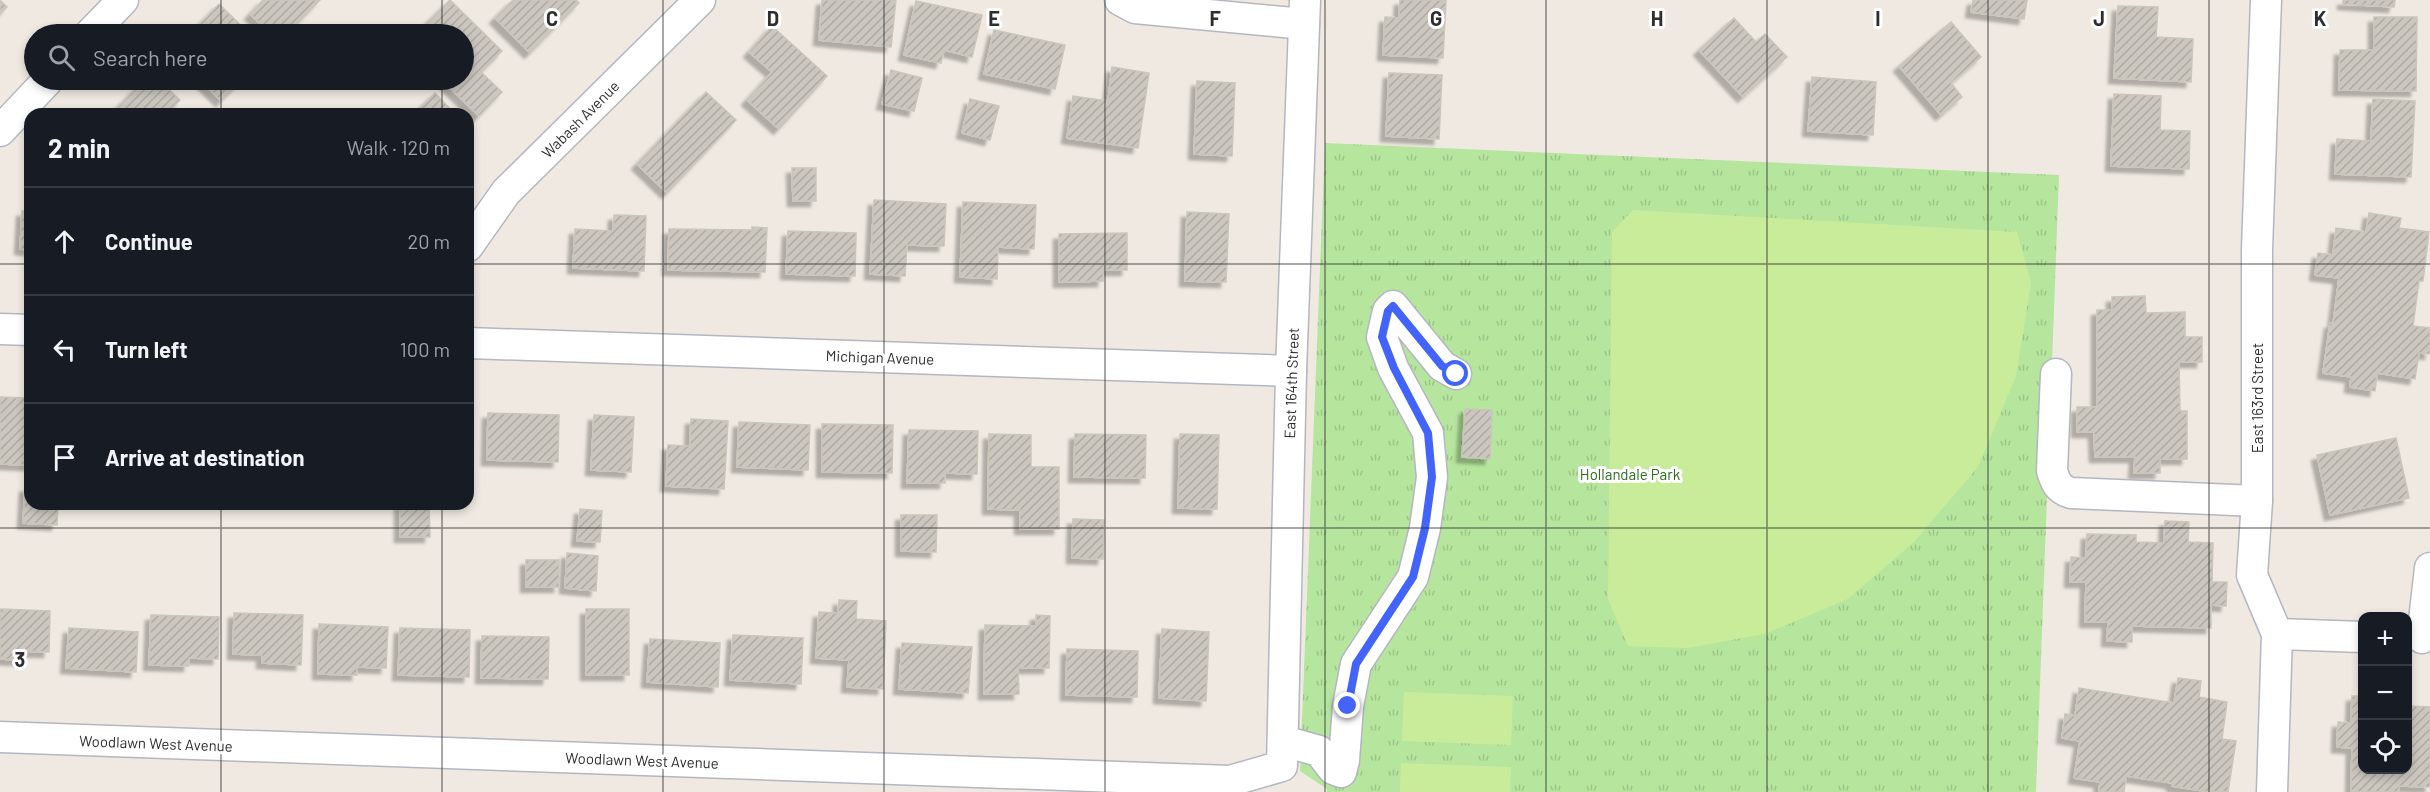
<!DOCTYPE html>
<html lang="en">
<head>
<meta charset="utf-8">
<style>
	:root { --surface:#171b24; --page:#20242c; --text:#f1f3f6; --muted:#9ea1a6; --line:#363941 }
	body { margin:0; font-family:Barlow,sans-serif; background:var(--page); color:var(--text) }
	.controls { position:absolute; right:18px; bottom:18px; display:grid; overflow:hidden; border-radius:12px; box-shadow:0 3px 9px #0003 }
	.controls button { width:54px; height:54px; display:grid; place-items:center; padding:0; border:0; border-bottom:2px solid var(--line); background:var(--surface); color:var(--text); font:30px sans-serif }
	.stop { position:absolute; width:18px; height:18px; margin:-14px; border:4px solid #4264fb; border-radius:50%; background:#fff }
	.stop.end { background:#4264fb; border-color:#fff; box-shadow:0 2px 6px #0008 }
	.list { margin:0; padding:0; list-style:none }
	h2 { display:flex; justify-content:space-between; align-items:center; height:78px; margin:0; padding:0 24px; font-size:26px }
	h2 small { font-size:20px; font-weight:400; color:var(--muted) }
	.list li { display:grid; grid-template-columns:39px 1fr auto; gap:18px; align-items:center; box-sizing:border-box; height:108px; padding:0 24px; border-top:2px solid var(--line) }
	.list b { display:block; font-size:22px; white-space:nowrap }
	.list em { font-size:20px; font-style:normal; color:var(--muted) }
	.icon { flex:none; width:33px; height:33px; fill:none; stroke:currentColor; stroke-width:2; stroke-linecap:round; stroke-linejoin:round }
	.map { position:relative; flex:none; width:2430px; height:792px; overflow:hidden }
	.search { position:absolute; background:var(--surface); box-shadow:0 3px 9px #0003; left:24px; top:24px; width:450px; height:66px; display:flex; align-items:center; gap:15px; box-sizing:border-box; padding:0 21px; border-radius:33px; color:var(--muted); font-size:22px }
	.panel { position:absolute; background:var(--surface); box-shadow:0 3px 9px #0003; left:24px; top:108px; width:450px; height:402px; border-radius:18px }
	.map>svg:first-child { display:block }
	.park { fill:url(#park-tufts) }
	.pitch { fill:#c9ec9a }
	.building { fill:url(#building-hatch); stroke:#cbc5ba; stroke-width:1.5; filter:url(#shadow) }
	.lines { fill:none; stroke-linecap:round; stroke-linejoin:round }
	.minor-casing { stroke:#b4b7c1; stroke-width:33 }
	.minor { stroke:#fff; stroke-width:30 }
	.route { stroke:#4264fb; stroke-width:8 }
	.grid { fill:none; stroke:#2e2e2e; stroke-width:1.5; stroke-opacity:0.55 }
	.labels { text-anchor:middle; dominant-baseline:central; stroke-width:6; stroke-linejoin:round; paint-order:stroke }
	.street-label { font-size:15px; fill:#2e2e2e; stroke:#fff }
	.park-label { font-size:15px; fill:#2c6e1b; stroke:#fff }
	.grid-label { font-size:20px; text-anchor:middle; font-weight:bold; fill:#2e2e2e; stroke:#fff; stroke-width:6; stroke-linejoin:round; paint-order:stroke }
</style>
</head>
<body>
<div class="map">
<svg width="2430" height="792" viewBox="0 0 2430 792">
	<defs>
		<pattern id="park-tufts" width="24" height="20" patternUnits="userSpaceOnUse" patternTransform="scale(1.5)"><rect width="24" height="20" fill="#b6e59e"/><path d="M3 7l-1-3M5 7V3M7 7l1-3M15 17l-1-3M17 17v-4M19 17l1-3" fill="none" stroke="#9dc588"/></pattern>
		<pattern id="building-hatch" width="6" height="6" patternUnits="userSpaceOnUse" patternTransform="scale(1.5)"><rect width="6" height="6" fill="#cbc7bf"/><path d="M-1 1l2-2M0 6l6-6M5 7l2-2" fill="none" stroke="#afaba4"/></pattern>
		<filter id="shadow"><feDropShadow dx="-5.5" dy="5.5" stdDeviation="1.5" flood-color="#0004"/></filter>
	</defs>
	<rect width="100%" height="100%" fill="#efe9e1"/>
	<path class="park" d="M1325 143 2059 175 2036 792H1327V789L1300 771Z"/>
	<g class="pitch">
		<path d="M1633 210 2017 232 2031 283 2016 376 1978 467 1914 542 1848 599 1765 634 1687 648 1628 646 1608 599 1612 232Z"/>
		<path d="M1404 692 1513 696 1511 745 1402 741Z"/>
		<path d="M1401 763 1511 767 1510 792H1400Z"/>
	</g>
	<g class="building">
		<path d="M0 0 7 7 0 14Z"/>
		<path d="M263 0H320L287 34H271L250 14Z"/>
		<path d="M450 0 502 51 481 72 502 92 479 116 442 80H464V34H416Z"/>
		<path d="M513 0H576L579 3 530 53 495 18Z"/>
		<path d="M822 0H896L891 47 819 40Z"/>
		<path d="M1400 0H1446L1443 58 1383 55 1385 17 1399 18Z"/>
		<path d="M1973 0H2027L2024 19 1971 12Z"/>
		<path d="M2343 0H2395L2394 7 2343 4Z"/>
		<path d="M916 1 982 15 972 57 944 50 941 63 904 55Z"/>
		<path d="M219 4 250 34H196L193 31Z"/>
		<path d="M2118 6 2158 7 2156 37 2193 39 2191 82 2114 78Z"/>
		<path d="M2374 17H2417L2416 91 2339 90 2340 50H2374Z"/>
		<path d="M1734 18 1756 42 1765 34 1787 57 1743 97 1699 50Z"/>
		<path d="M1951 22 1981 57 1951 83 1962 97 1941 115 1899 66Z"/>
		<path d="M772 26 827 76 779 129 747 100 772 72 749 52Z"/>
		<path d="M994 30 1065 45 1055 89 984 74Z"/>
		<path d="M1112 67 1149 73 1138 148 1067 138 1073 96 1108 101Z"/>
		<path d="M891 70 922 78 914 111 882 104Z"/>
		<path d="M1389 73 1442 75 1439 139 1386 136Z"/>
		<path d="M1812 77 1876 82 1873 135 1808 131Z"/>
		<path d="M144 80H159L180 100 166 114H111Z"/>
		<path d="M200 80H242L221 101Z"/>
		<path d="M1197 81 1235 83 1232 156 1194 154Z"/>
		<path d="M706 92 736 120 667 193 637 164Z"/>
		<path d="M435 93 455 114H414Z"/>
		<path d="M2114 94 2161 96 2160 130 2190 131 2189 169 2111 166Z"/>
		<path d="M970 99 999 106 990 140 962 133Z"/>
		<path d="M2373 99 2415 101 2411 177 2335 174 2337 139 2371 141Z"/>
		<path d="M792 168H816V201H793Z"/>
		<path d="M874 200 946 204 944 246 907 245 905 276 870 274Z"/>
		<path d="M963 202 1036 205 1034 249 998 247 997 279 960 277Z"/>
		<path d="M22 211 30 212V250L20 249Z"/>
		<path d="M1187 212 1229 214 1226 282 1185 281Z"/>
		<path d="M2369 213 2401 218 2399 228 2429 232 2423 281H2419L2413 326 2430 328V354L2419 353 2415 379 2377 373 2375 391 2350 387 2351 377 2323 373 2330 323 2333 324 2339 278 2315 275 2318 253 2333 255 2336 228 2366 232Z"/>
		<path d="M614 215 646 216 644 271 573 268 575 229 613 231Z"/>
		<path d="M752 227 767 228 765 272 668 270 669 229 752 230Z"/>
		<path d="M788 231 856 233 855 276 786 274Z"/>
		<path d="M1127 233V270H1103V281L1059 282V234Z"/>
		<path d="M2145 296 2146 313 2185 312V337H2202V362H2179L2180 411H2187V459H2160V473H2134L2135 457H2095L2094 432H2077V407H2097V310H2112V297Z"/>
		<path d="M0 397 30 398V465L0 464Z"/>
		<path d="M1465 409 1492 410 1490 459 1462 457Z"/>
		<path d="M468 413H473L470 479H468Z"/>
		<path d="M488 413 559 415 558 462 487 460Z"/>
		<path d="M594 415 634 417 631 472 591 470Z"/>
		<path d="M691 419 728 421 724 489 666 486 668 445 690 446Z"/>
		<path d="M739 422 810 425 808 470 737 467Z"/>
		<path d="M822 424 893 425 892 473 822 472Z"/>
		<path d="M909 430 978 431 977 474 945 473V483H907Z"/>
		<path d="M989 434 1031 435V467H1059V529H1020V510L988 509Z"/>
		<path d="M1075 434 1146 435 1145 478 1074 477Z"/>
		<path d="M1180 434 1219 435 1217 509 1178 508Z"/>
		<path d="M2396 438 2409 498 2330 515 2317 455Z"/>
		<path d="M25 487H30V504H58L57 525 23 523Z"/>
		<path d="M400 504H429L430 537H400Z"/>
		<path d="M580 509 602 511 600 542 577 541Z"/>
		<path d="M901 515H937L936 552 901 551Z"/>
		<path d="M1073 519 1104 520 1103 559 1072 558Z"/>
		<path d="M2165 521 2189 522 2188 542 2213 543 2212 582H2227L2226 606 2211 605V628L2132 626V642L2107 641 2108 622H2085L2086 582H2070L2071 557 2086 558 2087 534 2136 535V542L2164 543Z"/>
		<path d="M567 553 598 556 596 591 565 588Z"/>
		<rect x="526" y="560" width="33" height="27"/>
		<path d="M839 600 857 601 856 619 886 621 883 689 847 687 849 660 816 658 819 612 838 613Z"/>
		<path d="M0 609 50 611 49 652 20 651V660L0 659Z"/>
		<rect x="586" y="609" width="43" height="66"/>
		<path d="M234 613 303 615 301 665 262 663V655L233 654Z"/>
		<path d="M151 615 219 617 218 659 189 658V666L149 665Z"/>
		<path d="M1036 615 1050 616 1049 668H1018L1019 694H984L985 625 1036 626Z"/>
		<path d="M319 624 388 627 386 668 357 667V675L318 674Z"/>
		<path d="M69 628 138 632 136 672 66 668Z"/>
		<path d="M400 628 470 630 469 677 398 675Z"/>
		<path d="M1162 629 1209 632 1206 701 1159 698Z"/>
		<path d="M733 635 803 638 801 684 730 680Z"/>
		<path d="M482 636 549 637 548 679 481 678Z"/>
		<path d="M650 639 720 643 718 687 647 682Z"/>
		<path d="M902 643 972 647 968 693 899 689Z"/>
		<path d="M1067 649 1138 651 1137 697 1066 695Z"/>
		<path d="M2178 678 2201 681 2199 697 2227 702 2222 739 2236 741 2228 792H2210L2172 786V783L2126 776 2124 792H2099L2100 782 2074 778 2080 741 2062 738 2065 714 2075 716 2079 688 2174 703Z"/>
		<path d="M2352 696H2362V770H2408V706L2430 707V787L2399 786V792H2351L2352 748 2337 747 2338 722 2351 723Z"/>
	</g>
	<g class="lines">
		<defs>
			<g id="minor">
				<path d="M1120 0 1135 8 1304 24"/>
				<path d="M2266 0 2257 249V501L2252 575 2277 634 2272 792"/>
				<path d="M90 34 123 0"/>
				<path d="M0 131 48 80"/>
				<path d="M468 246 506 192 700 0"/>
				<path d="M0 329 30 330"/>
				<path d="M468 343 1291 371"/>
				<path d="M2056 374 2052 471C2056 483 2058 489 2071 493L2257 501"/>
				<path d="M2277 634 2362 637"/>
				<path d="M2422 638 2430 568"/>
				<path d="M0 737 1230 781 1282 766 1291 371 1305 0"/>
				<path d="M1283 741 1319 751 1333 769 1341 772 1344 760 1348 706 1356 664 1413 577 1425 528 1432 477 1428 433 1393 368 1382 337 1388 311 1393 306 1442 366 1456 374"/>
			</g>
		</defs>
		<use href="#minor" class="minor-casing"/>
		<use href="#minor" class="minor"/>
	</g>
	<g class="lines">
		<path class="route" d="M1348 706 1356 664 1413 577 1425 528 1432 477 1428 433 1394 368 1382 337 1388 311 1393 306 1442 366 1456 374"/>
	</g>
	<path class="grid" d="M221 0V34M442 0V34M663 0V792M884 0V792M1105 0V792M1325 0V792M1546 0V792M1767 0V792M1988 0V792M2209 0V792M221 80V114M442 80V114M0 264H30M468 264H2430M221 504V792M442 504V792M0 528H2430"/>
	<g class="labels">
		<g class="street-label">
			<text transform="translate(580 119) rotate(-45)">Wabash Avenue</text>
			<text transform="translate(880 357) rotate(2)">Michigan Avenue</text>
			<text transform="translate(1291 383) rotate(-88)">East 164th Street</text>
			<text transform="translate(2257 398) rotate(-90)">East 163rd Street</text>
			<text transform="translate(156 743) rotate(2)">Woodlawn West Avenue</text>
			<text transform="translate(642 760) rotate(2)">Woodlawn West Avenue</text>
		</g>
		<g class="park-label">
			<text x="1630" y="474">Hollandale Park</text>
		</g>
	</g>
	<g class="grid-label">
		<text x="552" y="26">C</text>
		<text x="773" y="26">D</text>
		<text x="994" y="26">E</text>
		<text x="1215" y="26">F</text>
		<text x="1436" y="26">G</text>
		<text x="1657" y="26">H</text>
		<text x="1878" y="26">I</text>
		<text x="2099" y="26">J</text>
		<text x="2320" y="26">K</text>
		<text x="20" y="667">3</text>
	</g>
</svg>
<div class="controls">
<button>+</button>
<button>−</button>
<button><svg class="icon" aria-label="locate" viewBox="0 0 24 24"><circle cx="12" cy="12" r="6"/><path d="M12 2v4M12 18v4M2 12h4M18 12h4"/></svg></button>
</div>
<div class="stop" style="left:1456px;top:374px"></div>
<div class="stop end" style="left:1348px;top:706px"></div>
<div class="search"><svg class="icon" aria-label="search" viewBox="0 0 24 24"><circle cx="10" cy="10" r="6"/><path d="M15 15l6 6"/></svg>Search here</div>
<section class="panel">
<h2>2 min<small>Walk · 120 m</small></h2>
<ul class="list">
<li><svg class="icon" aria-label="ahead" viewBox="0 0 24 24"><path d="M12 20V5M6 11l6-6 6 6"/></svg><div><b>Continue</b></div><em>20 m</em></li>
<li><svg class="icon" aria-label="left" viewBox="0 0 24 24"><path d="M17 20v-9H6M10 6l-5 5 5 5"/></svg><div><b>Turn left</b></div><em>100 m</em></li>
<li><svg class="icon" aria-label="arrive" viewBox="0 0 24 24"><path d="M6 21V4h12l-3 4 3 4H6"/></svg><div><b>Arrive at destination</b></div></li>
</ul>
</section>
</div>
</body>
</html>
